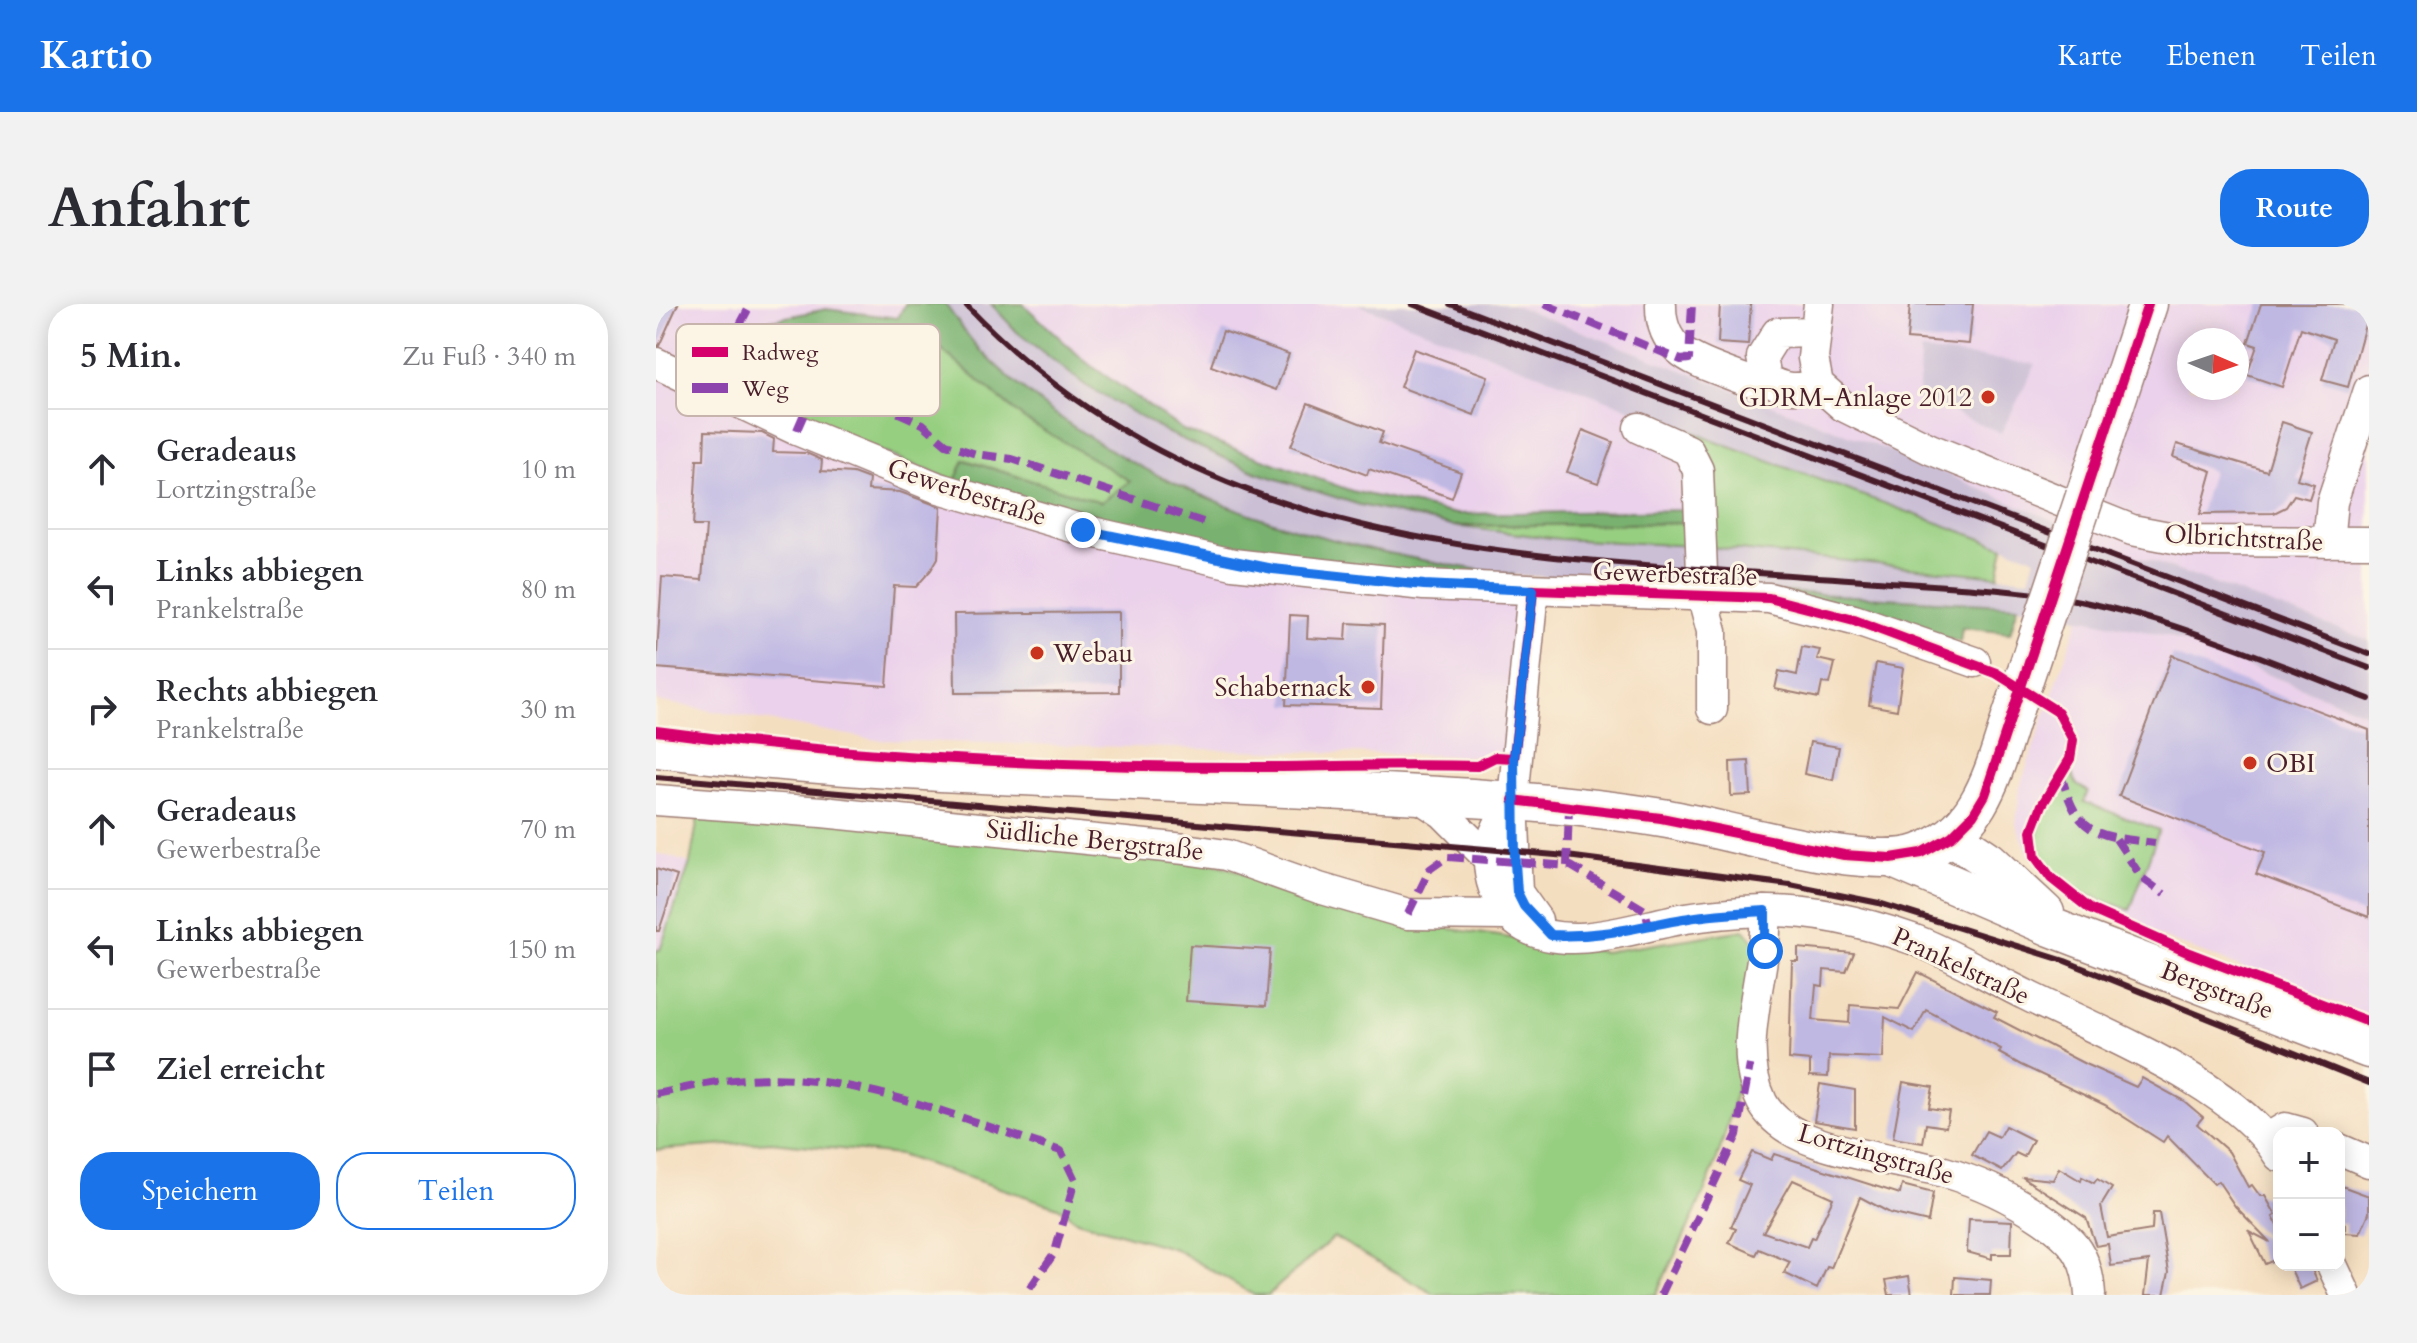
<!DOCTYPE html>
<html lang="de">
<head>
<meta charset="utf-8">
<style>
	:root { --surface:#fff; --page:#f2f2f3; --text:#2b2b33; --muted:#7c7c81; --line:#e1e1e2; --accent:#1a73e8 }
	body { margin:0; font-family:Cardo,serif; background:var(--page); color:var(--text) }
	.controls { position:absolute; right:24px; bottom:24px; display:grid; overflow:hidden; border-radius:16px; box-shadow:0 4px 20px #0003 }
	.controls button { width:72px; height:72px; display:grid; place-items:center; padding:0; border:0; border-bottom:2px solid var(--line); background:var(--surface); color:var(--text); font:40px sans-serif }
	.compass { position:absolute; left:1521px; top:24px; width:72px; height:72px; border-radius:50%; background:var(--surface); box-shadow:0 4px 20px #0003; rotate:92deg }
	.stop { position:absolute; width:24px; height:24px; margin:-18px; border:6px solid #1a73e8; border-radius:50%; background:#fff }
	.stop.end { background:#1a73e8; border-color:#fff; box-shadow:0 2px 8px #0008 }
	.list { margin:0; padding:0; list-style:none }
	h2 { display:flex; justify-content:space-between; align-items:center; height:104px; margin:0; padding:0 32px; font-size:34px }
	h2 small { font-size:26px; font-weight:400; color:var(--muted) }
	.list li { display:grid; grid-template-columns:52px 1fr auto; gap:24px; align-items:center; box-sizing:border-box; height:120px; padding:0 32px; border-top:2px solid var(--line) }
	.list b { display:block; font-size:30px; white-space:nowrap }
	.list p { margin:0; font-size:26px; white-space:nowrap; color:var(--muted) }
	.list em { font-size:26px; font-style:normal; color:var(--muted) }
	.actions { display:flex; gap:16px; padding:24px 32px }
	.actions a { flex:1; padding:18px 0; border:2px solid var(--accent); border-radius:32px; text-align:center; font-size:28px; color:var(--accent) }
	.actions .main { background:var(--accent); color:#fff }
	.icon { flex:none; width:44px; height:44px; fill:none; stroke:currentColor; stroke-width:2; stroke-linecap:round; stroke-linejoin:round }
	.map { position:relative; flex:none; width:1713px; height:991px; overflow:hidden; border-radius:32px }
	header { display:flex; align-items:center; gap:48px; box-sizing:border-box; height:112px; padding:0 40px; background:var(--accent); color:#fff }
	header strong { font-size:38px }
	nav { display:flex; gap:44px; margin-inline-start:auto; font-size:28px }
	.intro { display:flex; align-items:center; justify-content:space-between; box-sizing:border-box; height:192px; padding:0 48px }
	h1 { margin:0; font-size:56px }
	.button { padding:20px 36px; border-radius:32px; background:var(--accent); color:#fff; font-size:28px; font-weight:700 }
	main { display:flex; gap:48px; padding:0 48px }
	aside { flex:1; background:var(--surface); border-radius:32px; box-shadow:0 4px 20px #0003 }
	.map>svg:first-child { display:block }
	.built { fill:#ebd1eb; fill-rule:evenodd }
	.industrial { fill:#cbbfd5 }
	.green { fill:#97cf81; stroke:#707756; stroke-width:2 }
	.forest { fill:#79b26f; stroke:#62684d; stroke-width:2 }
	.building { fill:#bfb8e3; fill-rule:evenodd }
	.lines { fill:none; stroke-linecap:round; stroke-linejoin:round }
	.minor-casing { stroke:#9f7e76; stroke-width:33 }
	.major-casing { stroke:#9f7e76; stroke-width:41 }
	.minor { stroke:#fff; stroke-width:30 }
	.major { stroke:#fff; stroke-width:38 }
	.rail { stroke:#4a1f2b; stroke-width:6 }
	.major-bridge-casing { stroke:#9f7e76; stroke-width:41; stroke-linecap:butt }
	.major-bridge { stroke:#fff; stroke-width:38 }
	.quiet { stroke:#8e44ad; stroke-width:8; stroke-dasharray:16 8; stroke-linecap:butt }
	.cycleway-casing { stroke:#fcf5e5; stroke-width:15 }
	.cycleway { stroke:#d6006c; stroke-width:10 }
	.route { stroke:#1a73e8; stroke-width:10 }
	.poi-dot { fill:#c8321e; stroke:#fcf5e5; stroke-width:3 }
	.labels { text-anchor:middle; dominant-baseline:central; stroke-width:6; stroke-linejoin:round; paint-order:stroke }
	.poi-label { font-size:26px; fill:#4a1f2b; stroke:#fcf5e5; text-anchor:end }
	.street-label { font-size:26px; fill:#4a1f2b; stroke:#fcf5e5 }
	.key { fill:#fcf5e5; stroke:#c7b5ad; stroke-width:2 }
	.key-label { font-size:22px; fill:#4a1f2b }
</style>
</head>
<body>
<header>
<strong>Kartio</strong>
<nav><a>Karte</a><a>Ebenen</a><a>Teilen</a></nav>
</header>
<div class="intro"><h1>Anfahrt</h1><a class="button">Route</a></div>
<main>
<aside>
<h2>5 Min.<small>Zu Fuß · 340 m</small></h2>
<ul class="list">
<li><svg class="icon" aria-label="ahead" viewBox="0 0 24 24"><path d="M12 20V5M6 11l6-6 6 6"/></svg><div><b>Geradeaus</b><p>Lortzingstraße</p></div><em>10 m</em></li>
<li><svg class="icon" aria-label="left" viewBox="0 0 24 24"><path d="M17 20v-9H6M10 6l-5 5 5 5"/></svg><div><b>Links abbiegen</b><p>Prankelstraße</p></div><em>80 m</em></li>
<li><svg class="icon" aria-label="right" viewBox="0 0 24 24"><path d="M7 20v-9h11M14 6l5 5-5 5"/></svg><div><b>Rechts abbiegen</b><p>Prankelstraße</p></div><em>30 m</em></li>
<li><svg class="icon" aria-label="ahead" viewBox="0 0 24 24"><path d="M12 20V5M6 11l6-6 6 6"/></svg><div><b>Geradeaus</b><p>Gewerbestraße</p></div><em>70 m</em></li>
<li><svg class="icon" aria-label="left" viewBox="0 0 24 24"><path d="M17 20v-9H6M10 6l-5 5 5 5"/></svg><div><b>Links abbiegen</b><p>Gewerbestraße</p></div><em>150 m</em></li>
<li><svg class="icon" aria-label="arrive" viewBox="0 0 24 24"><path d="M6 21V4h12l-3 4 3 4H6"/></svg><div><b>Ziel erreicht</b></div></li>
</ul>
<div class="actions"><a class="main">Speichern</a><a>Teilen</a></div>
</aside>
<div class="map">
<svg width="1713" height="991" viewBox="0 0 1713 991">
	<rect width="100%" height="100%" fill="#fcf5e5"/>
	<filter id="ink" filterUnits="userSpaceOnUse"><feTurbulence type="fractalNoise" baseFrequency=".0125" numOctaves="2"/><feDisplacementMap in="SourceGraphic" scale="16" xChannelSelector="R" yChannelSelector="G"/><feConvolveMatrix kernelMatrix="1 2 1 2 8 2 1 2 1" color-interpolation-filters="sRGB"/></filter>
	<filter id="wash" filterUnits="userSpaceOnUse"><feTurbulence type="fractalNoise" baseFrequency=".006" numOctaves="4" result="noise"/><feDisplacementMap in="SourceGraphic" scale="32" xChannelSelector="R" yChannelSelector="G"/><feGaussianBlur stdDeviation="1.8" result="paint"/><feColorMatrix in="noise" values="0 0 0 0 0 0 0 0 0 0 0 0 0 0 0 0 0 1.4 0 .05"/><feComposite in="paint" operator="in"/></filter>
	<g filter="url(#wash)">
		<rect width="100%" height="100%" fill="#f4dec0"/>
		<g class="built">
			<path d="M0 0H249L243 14 170 5 63 59 68 70 209 141 858 271 874 454 221 436 0 397Z"/>
			<path d="M367 0H701L989 108 980 136 1029 148 1034 206 800 210 696 187 527 126 430 58Z"/>
			<path d="M855 0H1713V336L1467 247 1270 161ZM1533 36H1581V84H1533Z"/>
			<path d="M1423 314 1513 332 1713 410V712L1510 635 1428 597 1373 551 1360 520 1364 483Z"/>
			<path d="M0 549 34 559 4 647 0 646Z"/>
		</g>
		<g class="industrial">
			<path d="M289 0H335L361 28 429 81 512 129 602 169 704 201 797 222 904 235 1053 243 1373 275 1379 254 1063 139 701 0H855L1270 161 1467 247 1713 336V410L1513 332 1362 302 858 271 769 259 680 237 575 205 472 156 396 110 324 47Z"/>
			<path d="M1264 47 1380 60 1345 129 1263 93Z"/>
		</g>
		<g class="green">
			<path d="M220 26 274 36 367 114 475 177 445 198 309 156 299 177 209 141 67 69 63 59 174 29Z"/>
			<path d="M989 108 1063 139 1348 243 1342 272 1053 243 1051 150 1046 142 993 117Z"/>
			<path d="M1035 219 1036 242 904 235 797 222Z"/>
			<path d="M1414 466 1421 481 1432 487 1428 498 1503 526 1474 606C1441 594 1373 575 1382 527 1386 504 1402 485 1414 466Z"/>
			<path d="M44 502 542 555 762 620 948 648 1088 626 1105 643C1094 715 1084 789 1060 858 1043 904 1021 947 999 991H780L678 933 612 991H598L519 945 421 917 402 903 243 851 115 838 0 846V646H4L34 559Z"/>
		</g>
		<g class="forest">
			<path d="M249 0H289C301 16 312 34 326 48 467 188 666 245 858 271L855 279 557 246 299 177 308 156 445 198 474 177 367 114 274 36 219 26 174 29 63 59 81 23 170 5 242 14Z"/>
			<path d="M335 0H367L430 58 527 126 696 187 800 210 1034 206 1035 219 797 222 704 201 602 169 512 129 429 81 361 28Z"/>
			<path d="M1112 287 1362 302 1354 329 1306 324 1304 338Z"/>
		</g>
		<g id="blocks">
			<g class="building">
				<path d="M0 0H22L3 42 0 41Z"/>
				<path d="M1064 0H1095L1092 41 1062 39Z"/>
				<path d="M1254 0H1317L1313 40 1251 35Z"/>
				<path d="M1605 0H1698L1713 6 1692 83 1666 76 1678 35 1645 24 1626 83 1591 71 1601 42 1592 39Z"/>
				<path d="M567 27 633 50 620 86 555 62Z"/>
				<path d="M758 45 832 72 818 111 744 83Z"/>
				<path d="M652 99 727 128 723 139 805 168 796 194 713 165 711 171 635 142Z"/>
				<path d="M1626 118 1656 128 1641 175 1658 180 1653 195 1638 191 1630 203 1618 209 1544 210 1556 167 1517 153 1521 140 1611 167Z"/>
				<path d="M927 126 957 138 942 179 911 168Z"/>
				<path d="M49 127 106 129 118 135 117 148 150 149 166 156 165 167 197 169 213 175 212 186 244 188 285 203 282 254 275 266 260 283 238 282 231 382 0 364 6 273 46 276 50 222H37L41 156H48Z"/>
				<path d="M463 308V388L299 389 298 310Z"/>
				<path d="M634 311 652 312 651 334 690 336 691 319 728 321 725 404 630 401Z"/>
				<path d="M1146 343 1164 346 1161 355 1179 359 1174 380 1166 379 1163 394 1119 385 1123 367 1141 371Z"/>
				<path d="M1516 351 1713 426V613L1600 570 1609 548 1463 492Z"/>
				<path d="M1220 359 1247 364 1241 406 1213 401Z"/>
				<path d="M1154 438 1183 443 1177 476 1148 470Z"/>
				<path d="M1093 457 1095 491 1075 492 1074 458Z"/>
				<path d="M0 565 21 572 3 627H0Z"/>
				<path d="M534 641 614 646 610 702 530 697Z"/>
				<path d="M1142 644 1198 649 1190 668 1168 666 1167 682 1160 681 1157 716 1193 719 1194 701 1243 705 1262 668 1341 708 1338 713 1429 760 1480 783 1486 774 1528 797 1547 813 1541 820 1573 848 1592 883 1596 881 1604 892H1609L1620 911 1617 913 1623 924V954L1609 960 1593 927 1614 938 1579 902 1562 877 1558 880 1511 832 1507 838 1449 801 1365 761 1343 749 1345 745 1270 706 1258 728 1229 713 1227 754 1173 752 1172 773 1154 772V757L1133 755 1136 657H1142Z"/>
				<path d="M1247 778 1277 783 1273 804 1293 807 1290 823 1270 820 1267 839 1237 834Z"/>
				<path d="M1164 780 1199 786V824L1158 817Z"/>
				<path d="M1349 822 1377 836 1368 853 1360 849 1346 867 1316 851 1330 827 1343 833Z"/>
				<path d="M1096 848 1115 856 1118 850 1244 890 1246 881 1277 889 1272 918 1234 909 1204 893 1175 964 1171 963 1161 985 1128 969 1134 958 1103 945 1100 951 1073 939 1080 925 1075 923 1094 881 1082 876ZM1137 876 1177 894 1158 935 1155 934 1151 943 1107 928Z"/>
				<path d="M1403 864 1425 877 1426 873 1438 879 1441 875 1456 884 1445 902 1451 933 1496 926 1497 909H1503L1513 968 1508 991H1489L1493 957 1455 962 1452 940 1440 942 1430 914 1366 873 1397 876Z"/>
				<path d="M1683 881 1713 892V909L1704 930 1689 929V920H1684Z"/>
				<path d="M1313 915 1356 917 1355 950H1336V955L1311 948Z"/>
				<path d="M1633 961H1654L1661 977 1644 985Z"/>
				<path d="M1253 972 1256 991H1233L1230 976Z"/>
				<path d="M1299 973 1335 976 1334 991H1298Z"/>
			</g>
		</g>
	</g>
	<g filter="url(#ink)">
		<use href="#blocks" fill-opacity="0" stroke="#9f7e76" stroke-width="2"/>
		<g class="lines">
			<defs>
				<g id="minor">
					<path d="M1005 0C1004 43 1032 55 1068 68 1084 74 1094 80 1110 75"/>
					<path d="M1163 0 1157 54 1162 80 1187 102 1274 145 1476 226 1534 237 1713 238"/>
					<path d="M1159 28 1121 29 1106 53 1110 75C1129 86 1142 86 1162 80"/>
					<path d="M0 59 141 126 280 183 427 226 577 260 768 281 1113 294 1198 316 1319 358"/>
					<path d="M983 124 1032 146 1042 166 1047 294 1056 327V405"/>
					<path d="M1672 238 1676 198 1713 86"/>
					<path d="M877 286 857 496 861 588 881 616"/>
					<path d="M760 491 787 509 835 557"/>
					<path d="M0 496 166 508 529 545 570 551 663 584 752 610 850 611 863 605"/>
					<path d="M857 496C850 508 841 521 837 534 826 566 840 607 869 623 916 649 981 622 1030 614 1055 610 1082 608 1108 607 1159 606 1208 618 1256 635 1295 649 1333 673 1370 691 1445 729 1579 780 1623 852"/>
					<path d="M1109 607C1113 669 1077 739 1106 798 1132 849 1237 853 1288 868 1323 878 1355 893 1386 914 1417 935 1432 952 1434 991"/>
					<path d="M1612 834 1629 824 1647 829"/>
					<path d="M1683 845 1713 858"/>
					<path d="M1676 961 1690 991"/>
				</g>
				<g id="major">
					<path d="M1429 192 1492 0"/>
					<path d="M0 444C222 471 448 474 671 486 783 492 895 496 1006 514 1068 524 1210 569 1264 549 1328 527 1339 459 1359 402"/>
					<path d="M1296 532 1333 557 1389 609"/>
					<path d="M1235 554 1395 623 1713 745"/>
				</g>
			</defs>
			<use href="#minor" class="minor-casing"/>
			<use href="#major" class="major-casing"/>
			<use href="#minor" class="minor"/>
			<use href="#major" class="major"/>
			<g class="rail">
				<path d="M309 0C559 262 888 252 1221 277 1283 282 1347 284 1408 294 1514 313 1613 357 1713 395"/>
				<path d="M756 0 1713 364"/>
				<path d="M794 0 1713 350"/>
				<path d="M0 473 911 552 1134 581 1223 599 1409 657 1713 779"/>
			</g>
			<defs>
				<path id="major-bridge" d="M1359 402 1429 192"/>
			</defs>
			<use href="#major-bridge" class="major-bridge-casing"/>
			<use href="#major-bridge" class="major-bridge"/>
			<g class="quiet">
				<path d="M888 0 1025 56 1033 55 1036 0"/>
				<path d="M50 84 95 0"/>
				<path d="M141 126 161 80 173 71 197 88 267 120 290 140 320 150 356 155 547 218"/>
				<path d="M1405 470C1422 534 1440 531 1499 539"/>
				<path d="M1460 535 1486 574 1508 590"/>
				<path d="M911 562 913 503"/>
				<path d="M752 610 774 565 791 553 915 562 989 606 993 622"/>
				<path d="M0 790C26 785 52 778 78 776 189 764 302 814 405 847L419 876 399 948 369 991"/>
				<path d="M1005 991 1081 831 1094 761"/>
			</g>
			<defs>
				<g id="cycleway">
					<path d="M0 427C207 455 418 464 627 463 692 462 756 460 821 462L839 453 858 454 877 286 1113 294 1198 316 1340 369 1402 408 1417 436 1414 455 1386 501 1376 527 1379 552 1395 574 1434 605 1533 649 1713 718"/>
					<path d="M857 496 1005 514 1188 551 1235 554 1266 549 1296 532 1317 511 1329 491 1492 0"/>
				</g>
			</defs>
			<use href="#cycleway" class="cycleway-casing"/>
			<use href="#cycleway" class="cycleway"/>
		</g>
	</g>
	<g class="lines" filter="url(#ink)">
		<path class="route" d="M427 226 617 265 768 281 877 286 858 454 859 559 861 588 868 602 895 631C941 634 982 623 1027 615 1053 610 1082 609 1109 607V647"/>
	</g>
	<g class="poi-dot">
		<circle cx="1332" cy="93" r="8"/>
		<circle cx="381" cy="349" r="8"/>
		<circle cx="712" cy="383" r="8"/>
		<circle cx="1594" cy="459" r="8"/>
	</g>
	<g class="labels">
		<g class="poi-label">
			<text x="1316" y="93">GDRM-Anlage 2012</text>
			<text x="397" y="349" text-anchor="start">Webau</text>
			<text x="696" y="383">Schabernack</text>
			<text x="1610" y="459" text-anchor="start">OBI</text>
		</g>
		<g class="street-label">
			<text transform="translate(311 188) rotate(18)">Gewerbestraße</text>
			<text transform="translate(1588 234) rotate(3)">Olbrichtstraße</text>
			<text transform="translate(1019 270) rotate(2)">Gewerbestraße</text>
			<text transform="translate(439 536) rotate(6)">Südliche Bergstraße</text>
			<text transform="translate(1305 662) rotate(25)">Prankelstraße</text>
			<text transform="translate(1561 686) rotate(21)">Bergstraße</text>
			<text transform="translate(1220 850) rotate(16)">Lortzingstraße</text>
		</g>
	</g>
	<rect x="20" y="20" width="264" height="92" rx="12" class="key"/>
	<rect x="36" y="43" width="36" height="10" fill="#d6006c"/>
	<rect x="36" y="79" width="36" height="10" fill="#8e44ad"/>
	<g class="key-label">
		<text x="86" y="56">Radweg</text>
		<text x="86" y="92">Weg</text>
	</g>
</svg>
<div class="controls">
<button>+</button>
<button>−</button>
</div>
<svg class="compass" viewBox="-18 -18 36 36"><path d="M0-13l5 13h-10z" fill="#e53935"/><path d="M0 13l5-13h-10z" fill="#7c7c81"/></svg>
<div class="stop" style="left:1109px;top:647px"></div>
<div class="stop end" style="left:427px;top:226px"></div>
</div>
</main>
</body>
</html>
